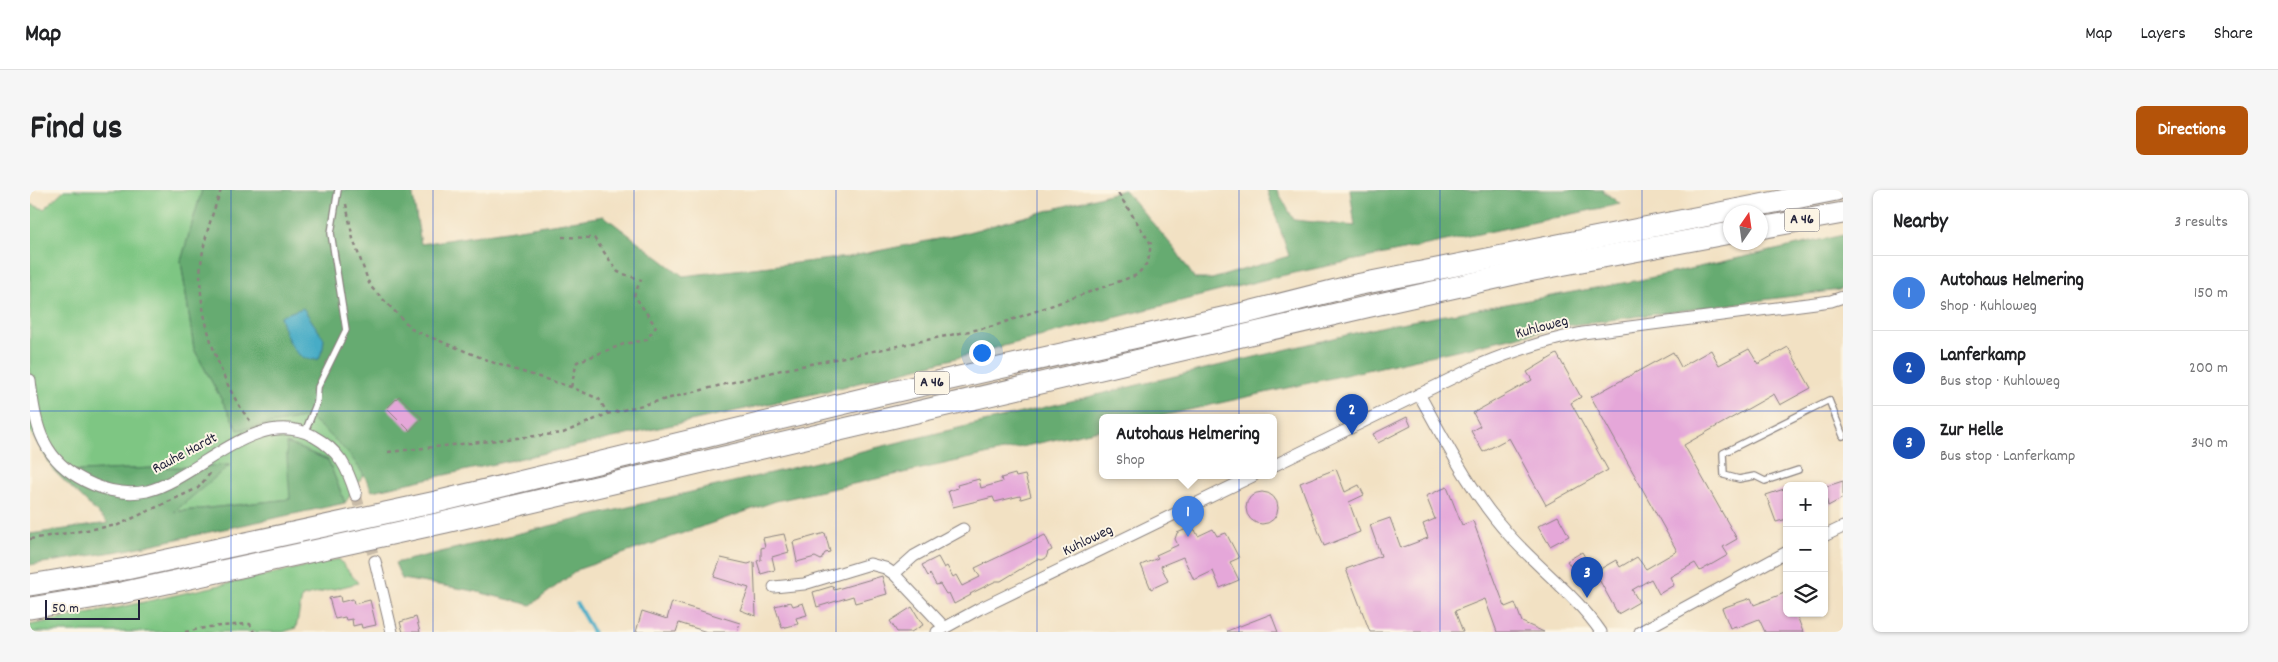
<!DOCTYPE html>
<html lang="en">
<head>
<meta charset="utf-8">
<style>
	:root { --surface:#fff; --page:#f6f6f6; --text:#202124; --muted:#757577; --line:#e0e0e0; --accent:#b45309 }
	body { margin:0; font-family:Dekko,sans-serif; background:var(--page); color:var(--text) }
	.controls { position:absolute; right:15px; bottom:15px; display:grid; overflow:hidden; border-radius:8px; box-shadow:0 1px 4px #0004 }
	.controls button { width:45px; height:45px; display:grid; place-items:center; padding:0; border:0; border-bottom:1px solid var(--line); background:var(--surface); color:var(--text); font:25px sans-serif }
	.compass { position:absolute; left:1693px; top:15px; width:45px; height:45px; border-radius:50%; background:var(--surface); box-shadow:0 1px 4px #0004; rotate:13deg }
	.scale { position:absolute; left:15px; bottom:12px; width:95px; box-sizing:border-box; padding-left:5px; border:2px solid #22223b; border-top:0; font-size:14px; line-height:18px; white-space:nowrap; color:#22223b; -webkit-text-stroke:4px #fcf5e5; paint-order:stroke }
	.you { position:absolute; left:951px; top:162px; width:18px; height:18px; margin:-12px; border:4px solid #fff; border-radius:50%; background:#1a73e8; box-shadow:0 0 0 8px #1a73e833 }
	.badge { display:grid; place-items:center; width:32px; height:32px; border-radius:50%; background:var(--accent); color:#fff; font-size:16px; font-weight:700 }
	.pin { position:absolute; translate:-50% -41px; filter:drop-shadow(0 1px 2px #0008) }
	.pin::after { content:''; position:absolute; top:26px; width:18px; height:15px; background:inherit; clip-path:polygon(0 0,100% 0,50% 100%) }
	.popup { position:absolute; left:1069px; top:224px; width:178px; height:65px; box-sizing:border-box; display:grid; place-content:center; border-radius:8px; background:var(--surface); filter:drop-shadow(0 1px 4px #0005); font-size:16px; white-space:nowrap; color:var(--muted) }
	.popup b { font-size:19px; color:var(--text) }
	.popup::after { content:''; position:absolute; left:50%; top:100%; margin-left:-10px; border:10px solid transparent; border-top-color:var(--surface) }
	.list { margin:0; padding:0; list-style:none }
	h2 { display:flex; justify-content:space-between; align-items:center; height:65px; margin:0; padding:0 20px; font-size:21px }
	h2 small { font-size:16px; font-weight:400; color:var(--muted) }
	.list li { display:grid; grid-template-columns:32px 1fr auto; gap:15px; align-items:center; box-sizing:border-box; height:75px; padding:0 20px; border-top:1px solid var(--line) }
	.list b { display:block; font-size:19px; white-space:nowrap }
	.list p { margin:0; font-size:16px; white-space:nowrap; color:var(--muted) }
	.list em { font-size:16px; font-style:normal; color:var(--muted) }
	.icon { flex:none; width:28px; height:28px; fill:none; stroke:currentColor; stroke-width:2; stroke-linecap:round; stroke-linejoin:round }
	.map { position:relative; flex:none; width:1813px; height:442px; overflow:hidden; border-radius:8px }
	header { display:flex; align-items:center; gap:30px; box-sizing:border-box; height:70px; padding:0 25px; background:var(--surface); border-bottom:1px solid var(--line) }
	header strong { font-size:24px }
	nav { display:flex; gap:28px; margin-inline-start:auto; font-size:18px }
	.intro { display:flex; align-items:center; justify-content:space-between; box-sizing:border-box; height:120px; padding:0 30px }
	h1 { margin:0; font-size:35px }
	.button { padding:12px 22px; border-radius:8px; background:var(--accent); color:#fff; font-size:18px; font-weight:700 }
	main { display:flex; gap:30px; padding:0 30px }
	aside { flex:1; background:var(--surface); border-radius:8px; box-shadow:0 1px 4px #0004 }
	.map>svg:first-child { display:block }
	.green { fill:#7ec683; stroke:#50745f }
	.forest { fill:#66ab71; stroke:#446656 }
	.water { fill:#47acc6; stroke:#346780 }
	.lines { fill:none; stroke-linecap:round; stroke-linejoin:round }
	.stream { stroke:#47acc6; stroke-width:4 }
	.building { fill:#e5a7d9 }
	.minor-tunnel { stroke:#c8bba8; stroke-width:11; stroke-dasharray:11 5.5; stroke-linecap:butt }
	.service-casing { stroke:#8a827f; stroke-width:8 }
	.minor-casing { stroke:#8a827f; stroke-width:13 }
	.motorway-casing { stroke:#8a827f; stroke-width:23 }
	.path { stroke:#8a827f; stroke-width:2.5; stroke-dasharray:4 4; stroke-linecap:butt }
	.service { stroke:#fff; stroke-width:5.5 }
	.minor { stroke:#fff; stroke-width:11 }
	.motorway { stroke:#fff; stroke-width:21 }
	.grid { fill:none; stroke:#1d4ed8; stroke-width:1; stroke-opacity:0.55 }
	.labels { text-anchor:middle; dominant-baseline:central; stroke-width:4; stroke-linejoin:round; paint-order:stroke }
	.shield { fill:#fcf5e5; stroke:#63616e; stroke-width:1 }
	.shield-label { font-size:14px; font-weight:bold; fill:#22223b }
	.street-label { font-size:15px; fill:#22223b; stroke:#fcf5e5 }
</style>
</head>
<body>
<header>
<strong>Map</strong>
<nav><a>Map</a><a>Layers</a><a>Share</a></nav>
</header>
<div class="intro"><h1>Find us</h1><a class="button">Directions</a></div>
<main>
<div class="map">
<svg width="1813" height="442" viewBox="0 0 1813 442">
	<rect width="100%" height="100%" fill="#fcf5e5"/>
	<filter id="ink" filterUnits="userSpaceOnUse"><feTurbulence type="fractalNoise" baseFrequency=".02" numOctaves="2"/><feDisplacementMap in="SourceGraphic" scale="10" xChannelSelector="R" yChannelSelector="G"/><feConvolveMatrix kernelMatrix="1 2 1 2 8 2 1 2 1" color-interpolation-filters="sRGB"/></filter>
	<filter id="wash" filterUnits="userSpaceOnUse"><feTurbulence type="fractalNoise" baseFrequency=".0096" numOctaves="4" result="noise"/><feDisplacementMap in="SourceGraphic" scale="20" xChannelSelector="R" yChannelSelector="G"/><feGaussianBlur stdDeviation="1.12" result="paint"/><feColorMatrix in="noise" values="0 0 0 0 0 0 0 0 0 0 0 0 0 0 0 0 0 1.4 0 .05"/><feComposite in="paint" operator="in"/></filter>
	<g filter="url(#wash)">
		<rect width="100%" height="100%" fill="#f2e1c3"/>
		<g class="green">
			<path d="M34 0H172L151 71 164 159 208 240 279 227 317 259 334 284 315 313 298 270 257 253 261 309 142 322 199 275 25 282 0 241V14L14 19Z"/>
			<path d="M309 369 328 393 272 407 266 438 253 442H0V435L87 418Z"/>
		</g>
		<g class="forest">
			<path d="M172 0H382L391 54 574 26 653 86 818 67 927 45 1094 0 1145 59 1165 89H1182L1259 66 1237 0H1247L1264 30 1325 36 1320 0H1572L1590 14 1241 88 797 201 342 301C326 266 307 251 279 227L208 240 164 159 151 71Z"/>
			<path d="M1813 45V98L1809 100 1534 136 1123 228H1073V239L746 311 549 379 501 415 439 400 372 389 365 373 1354 136 1610 90Z"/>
			<path d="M256 253 298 270 315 313 96 360 0 375V344L78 333 25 282 200 275 144 322 260 309Z"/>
		</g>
		<path class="water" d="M273 118 294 149 293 158 289 169C264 175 255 144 250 126Z"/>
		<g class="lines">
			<path class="stream" d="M547 414 563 442"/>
		</g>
		<g id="blocks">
			<g class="building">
				<path d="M1758 157 1781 198 1750 215 1744 204 1654 255 1707 349 1693 357 1698 365 1670 381 1665 373 1640 387 1644 395 1629 404 1621 389 1602 400 1609 412 1588 424 1565 382 1586 370 1590 377 1607 367 1616 379 1647 361 1561 207 1643 162 1651 177 1681 160 1689 175 1719 159 1728 174Z"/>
				<path d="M1527 164 1551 207 1541 213 1578 280 1516 315 1479 248 1453 262 1441 241 1450 236 1443 223 1502 190 1497 182Z"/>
				<path d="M369 206 392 228 380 241 357 218Z"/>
				<path d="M1377 227 1381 236 1348 253 1343 244Z"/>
				<path d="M1306 279 1315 302 1329 295 1334 305 1319 312 1330 342 1294 356 1270 293Z"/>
				<path d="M985 284 986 287 995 285 1001 306 991 309 990 306 965 312 963 307 923 317 918 301 928 298 927 295 949 289 951 298 972 292 971 288Z"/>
				<path d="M1813 291V308L1798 316 1794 297Z"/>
				<path d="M1417 297 1432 335 1443 331 1475 417 1485 413 1492 432 1514 442H1467L1455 409 1425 421 1433 442H1340L1316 379 1351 366 1340 335 1360 328 1371 358 1398 348 1393 334 1405 329 1396 306Z"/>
				<path d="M1757 298V329L1746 332 1736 305Z"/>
				<circle cx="1232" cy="318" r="16"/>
				<path d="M1528 326 1539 346 1520 356 1508 336Z"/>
				<path d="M1159 338 1165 340 1168 346 1183 339 1187 346 1196 343 1209 368 1200 372 1209 390 1190 398 1183 381 1164 390 1153 367 1131 376 1138 391 1121 399 1111 375 1128 368 1126 365 1148 355 1145 349 1147 343Z"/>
				<path d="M795 343 800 362 795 363 791 370 785 367 767 372 763 352Z"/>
				<path d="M754 344 759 362 742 367 745 380 731 384 727 371 731 370V358L735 357 733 348Z"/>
				<path d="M1015 345 1022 360 1018 362 1016 368 1012 370 1007 369 971 391H966L940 404 941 405 924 414 919 403 916 404 910 394 906 395 900 384 898 386 892 375 908 367 914 378 917 376 923 387 926 385 932 396 950 387 945 378Z"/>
				<path d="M1552 362 1558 372 1543 380 1537 371Z"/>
				<path d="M691 368 718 374 724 372 726 426 710 420 719 398 684 387Z"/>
				<path d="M852 386 857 404 825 413 823 406 787 417 783 402 803 396 804 400Z"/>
				<path d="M1757 402V423H1766L1773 442H1735L1729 429 1706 438V436L1700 438 1692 418 1721 408 1724 415Z"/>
				<path d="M310 406 311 412 323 409 324 414 340 410 346 435 332 438 331 434 323 436 322 429 316 430 315 427 305 429 299 408Z"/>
				<path d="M642 412 710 433 707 442H677L649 433 646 442H606L612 421 637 429Z"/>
				<path d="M761 412 763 416 773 413 777 425 766 428 768 434 752 438 745 416Z"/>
				<path d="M882 417 893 435 881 442H867L860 431Z"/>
				<path d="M1241 424 1248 442H1198L1197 441Z"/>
				<path d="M386 427 390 442H373L370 432Z"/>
			</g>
		</g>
	</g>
	<g filter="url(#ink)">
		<use href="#blocks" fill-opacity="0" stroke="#8a827f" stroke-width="1"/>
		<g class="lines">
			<path class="minor-tunnel" d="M326 305 345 371"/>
			<defs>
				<g id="service">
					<path d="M275 242 287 212 288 197 316 140 301 43 308 0"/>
					<path d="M1768 280 1735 291 1725 286 1709 289 1694 285 1693 263 1799 210 1813 246"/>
				</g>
				<g id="minor">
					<path d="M0 190C4 230 10 265 48 287 68 299 93 306 117 301 169 288 225 216 283 246 310 261 317 277 326 305"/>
					<path d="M1389 204C1416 253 1442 304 1479 345 1508 378 1546 405 1571 442"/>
					<path d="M1243 276 1449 175C1483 161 1517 150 1553 143L1801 111 1813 107"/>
					<path d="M1794 346 1813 337"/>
					<path d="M345 371 362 442"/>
					<path d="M864 384 884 366 933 339"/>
					<path d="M744 397 774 394 840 374 855 378 864 384 914 437"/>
					<path d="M907 442 949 419 1223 286"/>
					<path d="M1610 442 1757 362"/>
				</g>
				<g id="motorway">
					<path d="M1730 38 1813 23"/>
					<path d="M0 395 96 379 406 312 849 205 1219 122 1326 95 1806 0"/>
					<path d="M0 418 91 403 416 332 1336 117 1493 82 1700 43"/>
				</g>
			</defs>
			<use href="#service" class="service-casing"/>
			<use href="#minor" class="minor-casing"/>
			<use href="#motorway" class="motorway-casing"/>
			<g class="path">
				<path d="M191 0C182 25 174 48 171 74 165 119 192 199 222 233"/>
				<path d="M316 14 323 49 340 96 383 140 467 174 541 197 569 209 578 224"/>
				<path d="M532 47 564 48 588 82 611 90 604 105 626 137 616 150 594 154 547 172 541 197"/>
				<path d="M358 262 533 243 577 224 747 181 964 136 1107 85 1118 72 1121 54 1086 0"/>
				<path d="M0 349 88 335 168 298 182 281"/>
				<path d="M155 442 179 437 217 434H220L224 442"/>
			</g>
			<use href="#service" class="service"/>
			<use href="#minor" class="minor"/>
			<use href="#motorway" class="motorway"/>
		</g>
	</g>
	<path class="grid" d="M201 0V442M403 0V442M604 0V442M806 0V442M1007 0V442M1209 0V442M1410 0V442M1612 0V442M0 221H1813"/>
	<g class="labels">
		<g class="shield">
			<rect x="1754.5" y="18.5" width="35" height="23" rx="4"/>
			<rect x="884.5" y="181.5" width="35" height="23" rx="4"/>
		</g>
		<g class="shield-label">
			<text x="1772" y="30">A 46</text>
			<text x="902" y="193">A 46</text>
		</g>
		<g class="street-label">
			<text transform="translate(1512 138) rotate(-15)">Kuhloweg</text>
			<text transform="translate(155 264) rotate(-28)">Rauhe Hardt</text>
			<text transform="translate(1058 351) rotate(-26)">Kuhloweg</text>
		</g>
	</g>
</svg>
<div class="controls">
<button>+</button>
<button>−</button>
<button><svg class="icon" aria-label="layers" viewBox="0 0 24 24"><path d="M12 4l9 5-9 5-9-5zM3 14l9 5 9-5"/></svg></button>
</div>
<svg class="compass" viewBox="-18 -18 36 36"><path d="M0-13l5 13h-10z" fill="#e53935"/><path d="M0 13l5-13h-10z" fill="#757577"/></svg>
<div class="scale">50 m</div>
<div class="you"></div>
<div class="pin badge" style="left:1158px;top:347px;background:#3f7fe0">1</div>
<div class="popup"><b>Autohaus Helmering</b>Shop</div>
<div class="pin badge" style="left:1322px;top:245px;background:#1a4fb4">2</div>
<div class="pin badge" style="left:1557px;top:408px;background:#1a4fb4">3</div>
</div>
<aside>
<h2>Nearby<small>3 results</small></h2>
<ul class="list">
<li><span class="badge" style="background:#3f7fe0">1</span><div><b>Autohaus Helmering</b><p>Shop · Kuhloweg</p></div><em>150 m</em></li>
<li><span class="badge" style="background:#1a4fb4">2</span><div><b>Lanferkamp</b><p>Bus stop · Kuhloweg</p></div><em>200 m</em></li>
<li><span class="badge" style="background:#1a4fb4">3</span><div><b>Zur Helle</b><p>Bus stop · Lanferkamp</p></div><em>340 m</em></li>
</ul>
</aside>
</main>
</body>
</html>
